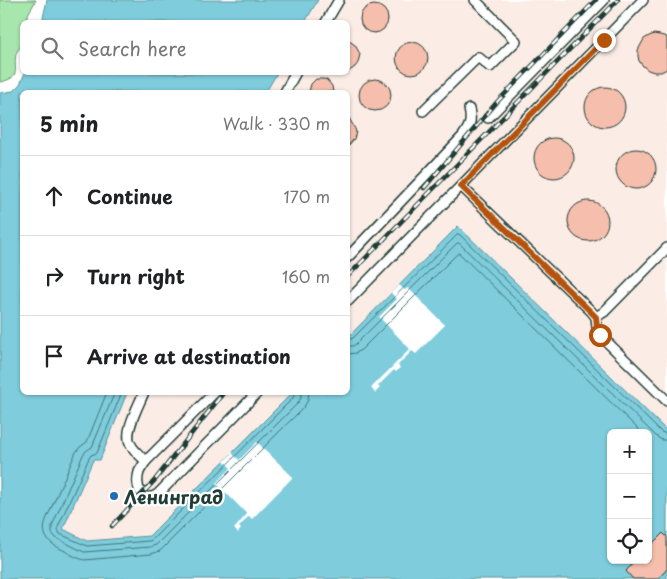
<!DOCTYPE html>
<html lang="en">
<head>
<meta charset="utf-8">
<style>
	:root { --surface:#fff; --page:#f2f2f2; --text:#202124; --muted:#757577; --line:#e0e0e0 }
	body { margin:0; font-family:"Playpen Sans",sans-serif; background:var(--page); color:var(--text) }
	.controls { position:absolute; right:15px; bottom:15px; display:grid; overflow:hidden; border-radius:8px; box-shadow:0 1px 4px #0004 }
	.controls button { width:45px; height:45px; display:grid; place-items:center; padding:0; border:0; border-bottom:1px solid var(--line); background:var(--surface); color:var(--text); font:25px sans-serif }
	.stop { position:absolute; width:15px; height:15px; margin:-11px; border:4px solid #b45309; border-radius:50%; background:#fff }
	.stop.end { background:#b45309; border-color:#fff; box-shadow:0 1px 5px #0008 }
	.list { margin:0; padding:0; list-style:none }
	h2 { display:flex; justify-content:space-between; align-items:center; height:65px; margin:0; padding:0 20px; font-size:21px }
	h2 small { font-size:16px; font-weight:400; color:var(--muted) }
	.list li { display:grid; grid-template-columns:32px 1fr auto; gap:15px; align-items:center; box-sizing:border-box; height:80px; padding:0 20px; border-top:1px solid var(--line) }
	.list b { display:block; font-size:19px; white-space:nowrap }
	.list em { font-size:16px; font-style:normal; color:var(--muted) }
	.icon { flex:none; width:28px; height:28px; fill:none; stroke:currentColor; stroke-width:2; stroke-linecap:round; stroke-linejoin:round }
	.map { position:relative; flex:none; width:667px; height:579px; overflow:hidden }
	.search { position:absolute; background:var(--surface); box-shadow:0 1px 4px #0004; left:20px; top:20px; width:330px; height:55px; display:flex; align-items:center; gap:12px; box-sizing:border-box; padding:0 18px; border-radius:8px; color:var(--muted); font-size:19px }
	.panel { position:absolute; background:var(--surface); box-shadow:0 1px 4px #0004; left:20px; top:90px; width:330px; height:305px; border-radius:8px }
	.map>svg:first-child { display:block }
	.built { fill:#fcece6 }
	.green { fill:#a7e6ad; stroke:#639270 }
	.water { fill:#7eccdc; stroke:#589399; fill-rule:evenodd }
	.pier { fill:#fff }
	.lines { fill:none; stroke-linecap:round; stroke-linejoin:round }
	.shore { stroke:#457677; stroke-width:1 }
	.building { fill:#f6beac; stroke:#1f3d34 }
	.minor-casing { stroke:#1f3d34; stroke-width:12 }
	.minor { stroke:#fff; stroke-width:9 }
	.rail-casing { stroke:#1f3d34; stroke-width:4.5 }
	.rail { stroke:#fff; stroke-width:2.5; stroke-dasharray:8; stroke-linecap:butt }
	.route { stroke:#b45309; stroke-width:6 }
	.poi-dot { fill:#1f6fb2; stroke:#fff; stroke-width:2 }
	.labels { text-anchor:middle; dominant-baseline:central; stroke-width:4.5; stroke-linejoin:round; paint-order:stroke }
	.poi-label { font-size:18px; font-weight:bold; fill:#1f3d34; stroke:#fff; text-anchor:start }
</style>
</head>
<body>
<div class="map">
<svg width="667" height="579" viewBox="0 0 667 579">
	<rect width="100%" height="100%" fill="#fff"/>
	<filter id="ink" filterUnits="userSpaceOnUse"><feTurbulence type="fractalNoise" baseFrequency=".02" numOctaves="2"/><feDisplacementMap in="SourceGraphic" scale="10" xChannelSelector="R" yChannelSelector="G"/><feConvolveMatrix kernelMatrix="1 2 1 2 8 2 1 2 1" color-interpolation-filters="sRGB"/></filter>
	<g filter="url(#ink)">
		<g class="built">
			<path d="M318 0H667V431L458 226 348 337V92H266L277 73 348 72V22H305Z"/>
			<path d="M127 393H292L149 536 87 541 62 529 94 459H100Z"/>
		</g>
		<path class="green" d="M0 0H36L27 16 26 22H22C22 29 24 37 22 43 21 47 17 50 16 54 13 69 22 77 1 82H0Z"/>
		<g class="water">
			<path d="M47 0H318L305 22H42Z"/>
			<path d="M25 73H277L266 92H22V392L127 393 100 460H93L63 529 87 541 149 536 292 393 348 392V337L458 226 667 431V579H0V93L13 91 20 84ZM611 433H648V560H611Z"/>
		</g>
		<g class="pier">
			<path d="M399 285 405 290 408 288 445 325 416 354 412 351 398 365 400 368 396 372 394 370 378 386 380 388 375 393 371 388 410 349 379 317 397 299 391 293Z"/>
			<path d="M257 442 293 477 252 519 249 516 239 527 241 529 238 533 234 529 247 514 216 483 231 468 224 461 232 453 239 460Z"/>
		</g>
		<g class="lines">
			<g class="shore">
				<path d="M348 340 353 338 457 235 459 234 661 432 667 434"/>
				<path d="M348 346H353L357 343 457 243H459L657 437 662 440H667"/>
				<path d="M348 354 356 353 362 349 457 254 459 253 642 433"/>
				<path d="M107 392 87 442 80 447 76 452 46 520C40 538 51 544 65 551 71 555 77 558 84 560L151 554 160 551 304 407 308 400 309 392"/>
				<path d="M115 392 92 447 86 451 83 455 52 526V533L56 538 84 552 150 547 156 545 298 403 301 398V392"/>
				<path d="M122 392 97 453 91 455 89 458 58 527V530L60 534 87 546 149 541 152 540 293 398 295 392"/>
			</g>
		</g>
		<g class="building">
			<circle cx="374" cy="19" r="14"/>
			<path d="M654 34 660 35 667 37V69L661 72H654L648 70 643 66 639 61 638 56V50L644 39 649 36Z"/>
			<path d="M348 40 355 45 360 54 358 63 355 67 348 72Z"/>
			<circle cx="412" cy="58" r="16"/>
			<circle cx="375" cy="95" r="16"/>
			<path d="M316 79H324L327 80 332 86 333 92H309L311 84Z"/>
			<circle cx="605" cy="107" r="20"/>
			<path d="M348 116 355 129 356 132 354 139 348 146Z"/>
			<circle cx="554" cy="158" r="20"/>
			<circle cx="636" cy="169" r="20"/>
			<circle cx="588" cy="221" r="20"/>
			<path d="M663 533 667 537V569L658 579H633L626 571 636 560H648V548Z"/>
		</g>
		<g class="lines">
			<defs>
				<g id="minor">
					<path d="M326 22 339 0"/>
					<path d="M285 92 296 72"/>
					<path d="M423 111 478 57 490 67 516 41 475 0"/>
					<path d="M488 118 604 0"/>
					<path d="M461 186 591 311 596 317 597 327 600 335 667 401"/>
					<path d="M348 257 463 136C470 126 472 121 469 109"/>
					<path d="M348 301 643 0"/>
					<path d="M596 317 604 312 667 248"/>
					<path d="M144 392C139 405 124 431 130 443 133 450 140 456 146 461"/>
					<path d="M215 392 146 461C144 464 141 468 139 472 135 486 141 505 158 494L258 392"/>
				</g>
			</defs>
			<use href="#minor" class="minor-casing"/>
			<use href="#minor" class="minor"/>
			<defs>
				<g id="rail">
					<path d="M424 188 497 102 596 0"/>
					<path d="M348 276 618 0"/>
					<path d="M112 526 155 480 224 392"/>
				</g>
			</defs>
			<use href="#rail" class="rail-casing"/>
			<use href="#rail" class="rail"/>
		</g>
	</g>
	<g class="lines" filter="url(#ink)">
		<path class="route" d="M600 335 597 327 596 317 590 311 461 186 604 40"/>
	</g>
	<circle class="poi-dot" cx="114" cy="496" r="5"/>
	<g class="labels">
		<g class="poi-label">
			<text x="124" y="496">Ленинград</text>
		</g>
	</g>
</svg>
<div class="controls">
<button>+</button>
<button>−</button>
<button><svg class="icon" aria-label="locate" viewBox="0 0 24 24"><circle cx="12" cy="12" r="6"/><path d="M12 2v4M12 18v4M2 12h4M18 12h4"/></svg></button>
</div>
<div class="stop" style="left:600px;top:335px"></div>
<div class="stop end" style="left:604px;top:40px"></div>
<div class="search"><svg class="icon" aria-label="search" viewBox="0 0 24 24"><circle cx="10" cy="10" r="6"/><path d="M15 15l6 6"/></svg>Search here</div>
<section class="panel">
<h2>5 min<small>Walk · 330 m</small></h2>
<ul class="list">
<li><svg class="icon" aria-label="ahead" viewBox="0 0 24 24"><path d="M12 20V5M6 11l6-6 6 6"/></svg><div><b>Continue</b></div><em>170 m</em></li>
<li><svg class="icon" aria-label="right" viewBox="0 0 24 24"><path d="M7 20v-9h11M14 6l5 5-5 5"/></svg><div><b>Turn right</b></div><em>160 m</em></li>
<li><svg class="icon" aria-label="arrive" viewBox="0 0 24 24"><path d="M6 21V4h12l-3 4 3 4H6"/></svg><div><b>Arrive at destination</b></div></li>
</ul>
</section>
</div>
</body>
</html>
